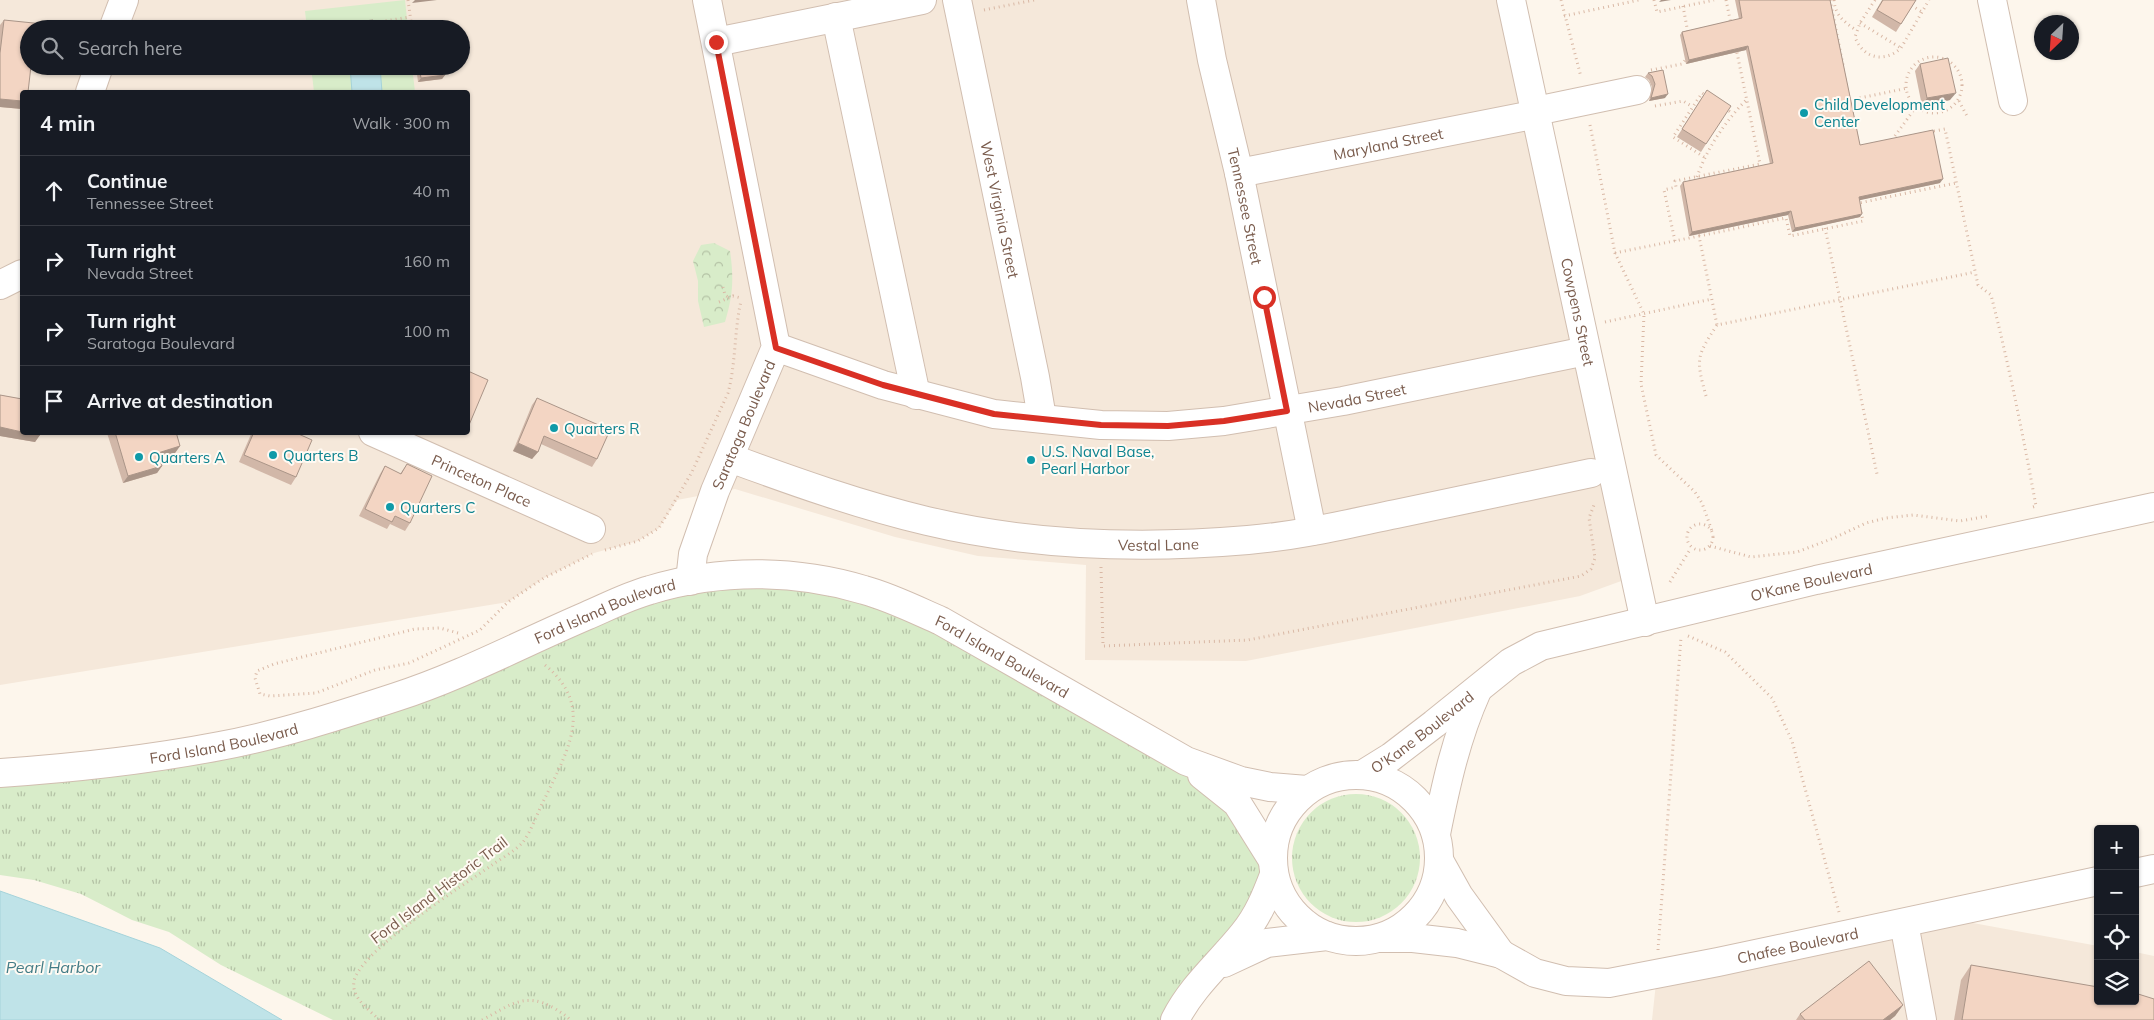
<!DOCTYPE html>
<html lang="en">
<head>
<meta charset="utf-8">
<style>
	:root { --surface:#171b24; --page:#242831; --text:#f1f3f6; --muted:#9ea1a6; --line:#363941 }
	body { margin:0; font-family:Mulish,sans-serif; background:var(--page); color:var(--text) }
	.controls { position:absolute; right:15px; bottom:15px; display:grid; overflow:hidden; border-radius:5px; box-shadow:0 1px 4px #0004 }
	.controls button { width:45px; height:45px; display:grid; place-items:center; padding:0; border:0; border-bottom:1px solid var(--line); background:var(--surface); color:var(--text); font:25px sans-serif }
	.compass { position:absolute; left:2034px; top:15px; width:45px; height:45px; border-radius:50%; background:var(--surface); box-shadow:0 1px 4px #0004; rotate:205deg }
	.stop { position:absolute; width:15px; height:15px; margin:-11px; border:4px solid #d93025; border-radius:50%; background:#fff }
	.stop.end { background:#d93025; border-color:#fff; box-shadow:0 1px 5px #0008 }
	.list { margin:0; padding:0; list-style:none }
	h2 { display:flex; justify-content:space-between; align-items:center; height:65px; margin:0; padding:0 20px; font-size:21px }
	h2 small { font-size:16px; font-weight:400; color:var(--muted) }
	.list li { display:grid; grid-template-columns:32px 1fr auto; gap:15px; align-items:center; box-sizing:border-box; height:70px; padding:0 20px; border-top:1px solid var(--line) }
	.list b { display:block; font-size:19px; white-space:nowrap }
	.list p { margin:0; font-size:16px; white-space:nowrap; color:var(--muted) }
	.list em { font-size:16px; font-style:normal; color:var(--muted) }
	.icon { flex:none; width:28px; height:28px; fill:none; stroke:currentColor; stroke-width:2; stroke-linecap:round; stroke-linejoin:round }
	.map { position:relative; flex:none; width:2154px; height:1020px; overflow:hidden }
	.search { position:absolute; background:var(--surface); box-shadow:0 1px 4px #0004; left:20px; top:20px; width:450px; height:55px; display:flex; align-items:center; gap:12px; box-sizing:border-box; padding:0 18px; border-radius:28px; color:var(--muted); font-size:19px }
	.panel { position:absolute; background:var(--surface); box-shadow:0 1px 4px #0004; left:20px; top:90px; width:450px; height:345px; border-radius:5px }
	.map>svg:first-child { display:block }
	.residential { fill:#f5e8da; fill-rule:evenodd }
	.grass { fill:url(#grass-tufts) }
	.park { fill:url(#park-crowns) }
	.pitch { fill:#d8ecc9 }
	.water { fill:#bfe3e8; stroke:#a5d3da }
	.lines { fill:none; stroke-linecap:round; stroke-linejoin:round }
	.minor-casing { stroke:#d1beb0; stroke-width:30 }
	.path { stroke:#d9b8a5; stroke-width:3; stroke-dasharray:1 4; stroke-linecap:butt }
	.minor { stroke:#fff; stroke-width:28 }
	.wall { fill:#d1b7a8 }
	.shaded-wall { fill:#aa9588 }
	.building { fill:#f3d5c3; stroke:#aa9588 }
	.route { stroke:#d93025; stroke-width:6 }
	.culture-dot { fill:#0f9aa8; stroke:#fffaf3; stroke-width:2 }
	.labels { text-anchor:middle; dominant-baseline:central; stroke-width:4; stroke-linejoin:round; paint-order:stroke }
	.culture-label { font-size:15px; fill:#0d838f; stroke:#fffaf3; text-anchor:start }
	.street-label { font-size:15px; fill:#7a5c4d; stroke:#fffaf3 }
	.water-label { font-size:16px; font-style:italic; fill:#437c86; stroke:#fffaf3 }
</style>
</head>
<body>
<div class="map">
<svg width="2154" height="1020" viewBox="0 0 2154 1020">
	<defs>
		<pattern id="grass-tufts" width="24" height="20" patternUnits="userSpaceOnUse" patternTransform="scale(1.25)"><rect width="24" height="20" fill="#d8ecc9"/><path d="M3 7l-1-3M5 7V3M7 7l1-3M15 17l-1-3M17 17v-4M19 17l1-3" fill="none" stroke="#b4c2a5"/></pattern>
		<pattern id="park-crowns" width="20" height="18" patternUnits="userSpaceOnUse" patternTransform="scale(1.25)"><rect width="20" height="18" fill="#d8ecc9"/><path d="M2 6a3 3 0 1 1 6 0M12 15a3 3 0 1 1 6 0" fill="none" stroke="#b4c2a5"/></pattern>
	</defs>
	<rect width="100%" height="100%" fill="#fdf6ec"/>
	<g class="residential">
		<path d="M0 0H1511L1635 576 1580 596 1246 661 1085 660 1086 565 978 556 895 537 735 489 677 500 659 528 638 541 594 553 544 578 508 602 0 685ZM29 29H461V66H29ZM22 92H468V432H22Z"/>
		<path d="M1935 916 2098 946V1001H2135V952L2154 956V1020H1652L1657 974Z"/>
	</g>
	<g class="grass">
		<path d="M690 581 865 590 1237 803 1274 875 1175 1020H333L221 965 169 932 132 920 81 894 34 880 0 875V773L222 746Z"/>
		<circle cx="1356" cy="858" r="64"/>
	</g>
	<path class="park" d="M714 243 730 251C734 279 733 295 725 322L704 327 698 301V281L693 261 701 245Z"/>
	<g class="pitch">
		<path d="M405 0 408 29H307L305 11Z"/>
		<path d="M311 66H412L415 92H314Z"/>
	</g>
	<g class="water">
		<path d="M350 66H380L382 92H352Z"/>
		<path d="M0 891 160 948 282 1020H0Z"/>
	</g>
	<g class="lines">
		<defs>
			<g id="minor">
				<path id="s1" d="M957 0 1035 377 1042 418"/>
				<path id="s2" d="M1201 0 1212 60 1239 173 1312 531"/>
				<path id="s3" d="M1511 0 1645 622"/>
				<path d="M1992 0 2013 101"/>
				<path d="M836 17 916 395"/>
				<path d="M113 29 124 0"/>
				<path d="M716 42 922 0"/>
				<path d="M90 92 99 66"/>
				<path d="M1536 111 1637 90"/>
				<path id="s4" d="M1239 173 1537 114"/>
				<path d="M0 285 22 274"/>
				<path id="s5" d="M776 347 883 385 994 414 1101 425 1168 426 1224 421 1343 401 1586 351"/>
				<path id="s6" d="M373 432 591 529"/>
				<path id="s7" d="M730 458C795 482 860 505 927 521 1032 546 1142 549 1248 540 1298 536 1347 524 1396 514 1461 500 1526 487 1591 473"/>
				<path id="s8" d="M690 581 693 554 715 491 776 347 707 0"/>
				<path id="s9" d="M0 773C74 768 147 760 220 746 279 735 338 716 396 697 461 676 523 643 586 616 607 607 628 596 650 590 719 569 794 569 864 590 890 597 916 610 941 621L1186 761 1241 781 1270 787 1307 790"/>
				<circle cx="1356" cy="858" r="83"/>
				<path d="M1202 775 1237 803 1272 859"/>
				<path id="s10" d="M1362 775 1391 757 1434 724 1511 662 1541 646 1816 580 2154 507"/>
				<path d="M1436 834C1446 784 1456 738 1477 691"/>
				<path d="M1440 862 1459 896 1501 954"/>
				<path d="M2135 873 2154 869"/>
				<path d="M1904 923 1922 1020"/>
				<path id="s11" d="M1380 938H1413L1457 943 1501 954 1535 973 1566 981 1609 983 1718 962 2098 881"/>
				<path d="M1224 963 1267 943 1327 936"/>
				<path d="M1175 1020C1192 986 1221 962 1244 933 1258 916 1266 896 1274 875"/>
			</g>
		</defs>
		<use href="#minor" class="minor-casing"/>
		<g class="path">
			<path d="M408 0 412 29"/>
			<path d="M1561 0 1581 77"/>
			<path d="M1654 0 1657 12 1714 0"/>
			<path d="M1726 0 1731 24"/>
			<path d="M1830 0 1843 65"/>
			<path d="M1834 0C1835 15 1844 22 1856 30"/>
			<path d="M1875 0 1860 23 1855 37C1863 59 1885 63 1901 48L1929 0"/>
			<path d="M1903 0 1922 12"/>
			<path d="M1683 6 1688 33"/>
			<path d="M984 10 1034 0"/>
			<path d="M1564 16 1639 0"/>
			<path d="M1860 23 1901 48"/>
			<path d="M373 29 372 23 410 17"/>
			<circle cx="1934" cy="85" r="28"/>
			<path d="M1651 70 1682 64 1687 58"/>
			<path d="M1850 100 1908 88"/>
			<path d="M1959 101 1968 118"/>
			<path d="M1655 106 1683 101 1693 107"/>
			<path d="M1725 108 1733 114"/>
			<path d="M1590 125 1615 253 1644 314 1641 384 1656 455 1695 492 1702 503 1712 531"/>
			<path d="M1929 132 1945 129 1978 285 1991 295C2009 365 2023 435 2036 506L2033 507"/>
			<path d="M1892 140 1916 107"/>
			<path d="M1704 157 1673 137 1702 93 1705 95"/>
			<path d="M1697 177C1707 148 1725 122 1747 99"/>
			<path d="M1860 206 1859 203 1956 183"/>
			<path d="M1825 228 1877 474"/>
			<path d="M1699 236 1786 218 1790 236 1863 221 1861 212"/>
			<path d="M1675 241 1664 190 1676 187 1675 181 1760 164 1736 48"/>
			<path d="M1615 253 1699 236 1717 325"/>
			<path d="M723 287 725 295 728 297"/>
			<path d="M719 302 733 296 741 298"/>
			<path d="M1605 322 1712 299"/>
			<path d="M1706 396C1696 359 1696 357 1717 325L1975 272"/>
			<circle cx="1700" cy="537" r="13"/>
			<path d="M1710 546 1751 557 1797 552 1834 538 1866 523 1886 518 1913 515 1960 521 1988 516"/>
			<path d="M605 550 638 541 659 528 692 472 728 393C736 363 734 332 741 301"/>
			<path d="M1101 567 1103 646 1248 640 1581 576 1591 569 1595 558 1589 518 1594 505"/>
			<path d="M1670 582 1691 548"/>
			<path d="M458 633 440 628 415 629 274 664 257 671 255 678 260 694 270 696 316 693 375 670 409 663 480 630 508 602 544 578 592 554"/>
			<path d="M1688 636 1725 652 1772 698 1792 741 1839 912"/>
			<path d="M1658 950 1681 637"/>
			<path d="M379 1020C369 1009 351 998 354 981 361 950 464 885 492 865 502 858 515 851 523 842 532 830 538 811 545 798 568 750 595 706 545 665"/>
			<path d="M482 1020C509 1006 524 991 554 1008 560 1012 566 1015 570 1020"/>
		</g>
		<use href="#minor" class="minor"/>
	</g>
	<g class="wall">
		<path d="M1735 0H1830L1860 145 1940 183 1859 200 1860 217 1818 226 1792 232 1788 215 1689 236 1680 186 1683 182 1770 164 1746 50 1686 64 1680 35 1682 32 1739 19Z"/>
		<path d="M1882 0H1916L1896 32 1872 17Z"/>
		<path d="M4 20 29 29 22 109 0 107V25Z"/>
		<path d="M355 22 374 29H353L352 26Z"/>
		<path d="M1920 64 1950 100 1922 106 1915 71Z"/>
		<path d="M416 66H444L445 75 442 79 418 82Z"/>
		<path d="M1663 70 1665 98 1649 101 1652 87 1649 80 1645 77 1648 73Z"/>
		<path d="M1707 90 1706 144 1701 152 1677 137Z"/>
		<path d="M22 389V432H40V435L35 442 0 436V395L21 399Z"/>
		<path d="M537 398 597 459 592 467 541 444 538 452 532 459 513 451 532 405Z"/>
		<path d="M108 432H176L180 446 175 453 160 458 162 466 157 473 123 483 107 433Z"/>
		<path d="M252 432H294L296 477 291 485 239 462Z"/>
		<path d="M407 464 410 523 405 531 390 524 387 529 359 516 380 474 385 466 400 474Z"/>
		<path d="M1971 965 2154 1020H1954L1961 980Z"/>
		<path d="M1903 1005 1895 1016 1890 1020H1796L1800 1014Z"/>
	</g>
	<g class="shaded-wall">
		<path d="M415 0H437L412 3Z"/>
		<path d="M1661 0H1671L1659 2Z"/>
		<path d="M1748 46 1746 50 1686 64 1689 60Z"/>
		<path d="M445 75 442 79 418 82 421 78Z"/>
		<path d="M1956 93 1950 100 1922 106 1927 98Z"/>
		<path d="M1668 94 1665 98 1649 101 1651 98Z"/>
		<path d="M0 99 22 101V109L0 107Z"/>
		<path d="M1943 179 1940 183 1856 201 1859 197Z"/>
		<path d="M1791 211 1788 215 1689 236 1692 232Z"/>
		<path d="M1862 214 1860 217 1792 232 1795 228Z"/>
		<path d="M0 427 22 432H27L40 435 35 442 0 436Z"/>
		<path d="M518 443 538 452 532 459 513 451Z"/>
		<path d="M180 446 175 453 153 460 158 453Z"/>
		<path d="M162 466 157 473 123 483 128 476Z"/>
		<path d="M1903 1005 1895 1016 1890 1020H1883Z"/>
	</g>
	<g class="building">
		<path d="M1739 0H1830L1860 145 1933 130 1943 179 1859 197 1862 214 1820 223 1795 228 1791 211 1692 232 1683 182 1773 163 1748 46 1689 60 1682 32 1742 18Z"/>
		<path d="M1883 0H1916L1901 24 1877 10Z"/>
		<path d="M4 20 53 25 52 29H29V66H31L28 92H22V101L0 99V53Z"/>
		<path d="M373 20 374 29H356L355 22Z"/>
		<path d="M1948 58 1956 93 1927 98 1920 64Z"/>
		<path d="M419 66H444L445 75 421 78Z"/>
		<path d="M1663 70 1668 94 1651 98 1655 84 1652 76 1648 73Z"/>
		<path d="M1707 90 1731 106 1706 144 1682 129Z"/>
		<path d="M468 371 488 380 469 425 468 424Z"/>
		<path d="M0 395 22 399V432L0 427Z"/>
		<path d="M537 398 610 430 597 459 544 436 538 452 518 443Z"/>
		<path d="M27 432H40V435Z"/>
		<path d="M115 432H176L180 446 158 453 162 466 128 476Z"/>
		<path d="M254 432H294L312 440 296 477 244 455Z"/>
		<path d="M407 464 432 476 410 523 395 516 392 522 365 509 385 466 401 474Z"/>
		<path d="M1869 961 1903 1005 1883 1020H1805L1800 1014Z"/>
		<path d="M1971 965 2098 987V1001H2135V993L2154 999V1020H1962Z"/>
	</g>
	<g class="lines">
		<path class="route" d="M716 42 776 348 883 385 994 414 1101 425 1168 426 1224 421 1287 411 1264 297"/>
	</g>
	<g class="culture-dot">
		<circle cx="1804" cy="113" r="5"/>
		<circle cx="554" cy="428" r="5"/>
		<circle cx="273" cy="455" r="5"/>
		<circle cx="139" cy="457" r="5"/>
		<circle cx="1031" cy="460" r="5"/>
		<circle cx="390" cy="507" r="5"/>
	</g>
	<g class="labels">
		<g class="culture-label">
			<text x="1814" y="104">Child Development<tspan x="1814" dy="17">Center</tspan></text>
			<text x="564" y="428">Quarters R</text>
			<text x="1041" y="451">U.S. Naval Base,<tspan x="1041" dy="17">Pearl Harbor</tspan></text>
			<text x="283" y="455">Quarters B</text>
			<text x="149" y="457">Quarters A</text>
			<text x="400" y="507">Quarters C</text>
		</g>
		<g class="street-label">
			<text stroke="none"><textPath href="#s4" startOffset="152">Maryland Street</textPath></text>
			<text stroke="none"><textPath href="#s2" startOffset="211">Tennessee Street</textPath></text>
			<text stroke="none"><textPath href="#s1" startOffset="214">West Virginia Street</textPath></text>
			<text stroke="none"><textPath href="#s3" startOffset="319">Cowpens Street</textPath></text>
			<text stroke="none"><textPath href="#s5" startOffset="594">Nevada Street</textPath></text>
			<text stroke="none"><textPath href="#s8" startOffset="166">Saratoga Boulevard</textPath></text>
			<text stroke="none"><textPath href="#s6" startOffset="119">Princeton Place</textPath></text>
			<text stroke="none"><textPath href="#s7" startOffset="440">Vestal Lane</textPath></text>
			<text stroke="none"><textPath href="#s10" startOffset="499">O'Kane Boulevard</textPath></text>
			<text stroke="none"><textPath href="#s9" startOffset="631">Ford Island Boulevard</textPath></text>
			<text stroke="none"><textPath href="#s9" startOffset="1051">Ford Island Boulevard</textPath></text>
			<text stroke="none"><textPath href="#s10" startOffset="74">O'Kane Boulevard</textPath></text>
			<text stroke="none"><textPath href="#s9" startOffset="226">Ford Island Boulevard</textPath></text>
			<text transform="translate(439 890) rotate(-37)">Ford Island Historic Trail</text>
			<text stroke="none"><textPath href="#s11" startOffset="429">Chafee Boulevard</textPath></text>
		</g>
		<g class="water-label">
			<text x="53" y="967">Pearl Harbor</text>
		</g>
	</g>
</svg>
<div class="controls">
<button>+</button>
<button>−</button>
<button><svg class="icon" aria-label="locate" viewBox="0 0 24 24"><circle cx="12" cy="12" r="6"/><path d="M12 2v4M12 18v4M2 12h4M18 12h4"/></svg></button>
<button><svg class="icon" aria-label="layers" viewBox="0 0 24 24"><path d="M12 4l9 5-9 5-9-5zM3 14l9 5 9-5"/></svg></button>
</div>
<svg class="compass" viewBox="-18 -18 36 36"><path d="M0-13l5 13h-10z" fill="#e53935"/><path d="M0 13l5-13h-10z" fill="#9ea1a6"/></svg>
<div class="stop" style="left:1264px;top:297px"></div>
<div class="stop end" style="left:716px;top:42px"></div>
<div class="search"><svg class="icon" aria-label="search" viewBox="0 0 24 24"><circle cx="10" cy="10" r="6"/><path d="M15 15l6 6"/></svg>Search here</div>
<section class="panel">
<h2>4 min<small>Walk · 300 m</small></h2>
<ul class="list">
<li><svg class="icon" aria-label="ahead" viewBox="0 0 24 24"><path d="M12 20V5M6 11l6-6 6 6"/></svg><div><b>Continue</b><p>Tennessee Street</p></div><em>40 m</em></li>
<li><svg class="icon" aria-label="right" viewBox="0 0 24 24"><path d="M7 20v-9h11M14 6l5 5-5 5"/></svg><div><b>Turn right</b><p>Nevada Street</p></div><em>160 m</em></li>
<li><svg class="icon" aria-label="right" viewBox="0 0 24 24"><path d="M7 20v-9h11M14 6l5 5-5 5"/></svg><div><b>Turn right</b><p>Saratoga Boulevard</p></div><em>100 m</em></li>
<li><svg class="icon" aria-label="arrive" viewBox="0 0 24 24"><path d="M6 21V4h12l-3 4 3 4H6"/></svg><div><b>Arrive at destination</b></div></li>
</ul>
</section>
</div>
</body>
</html>
